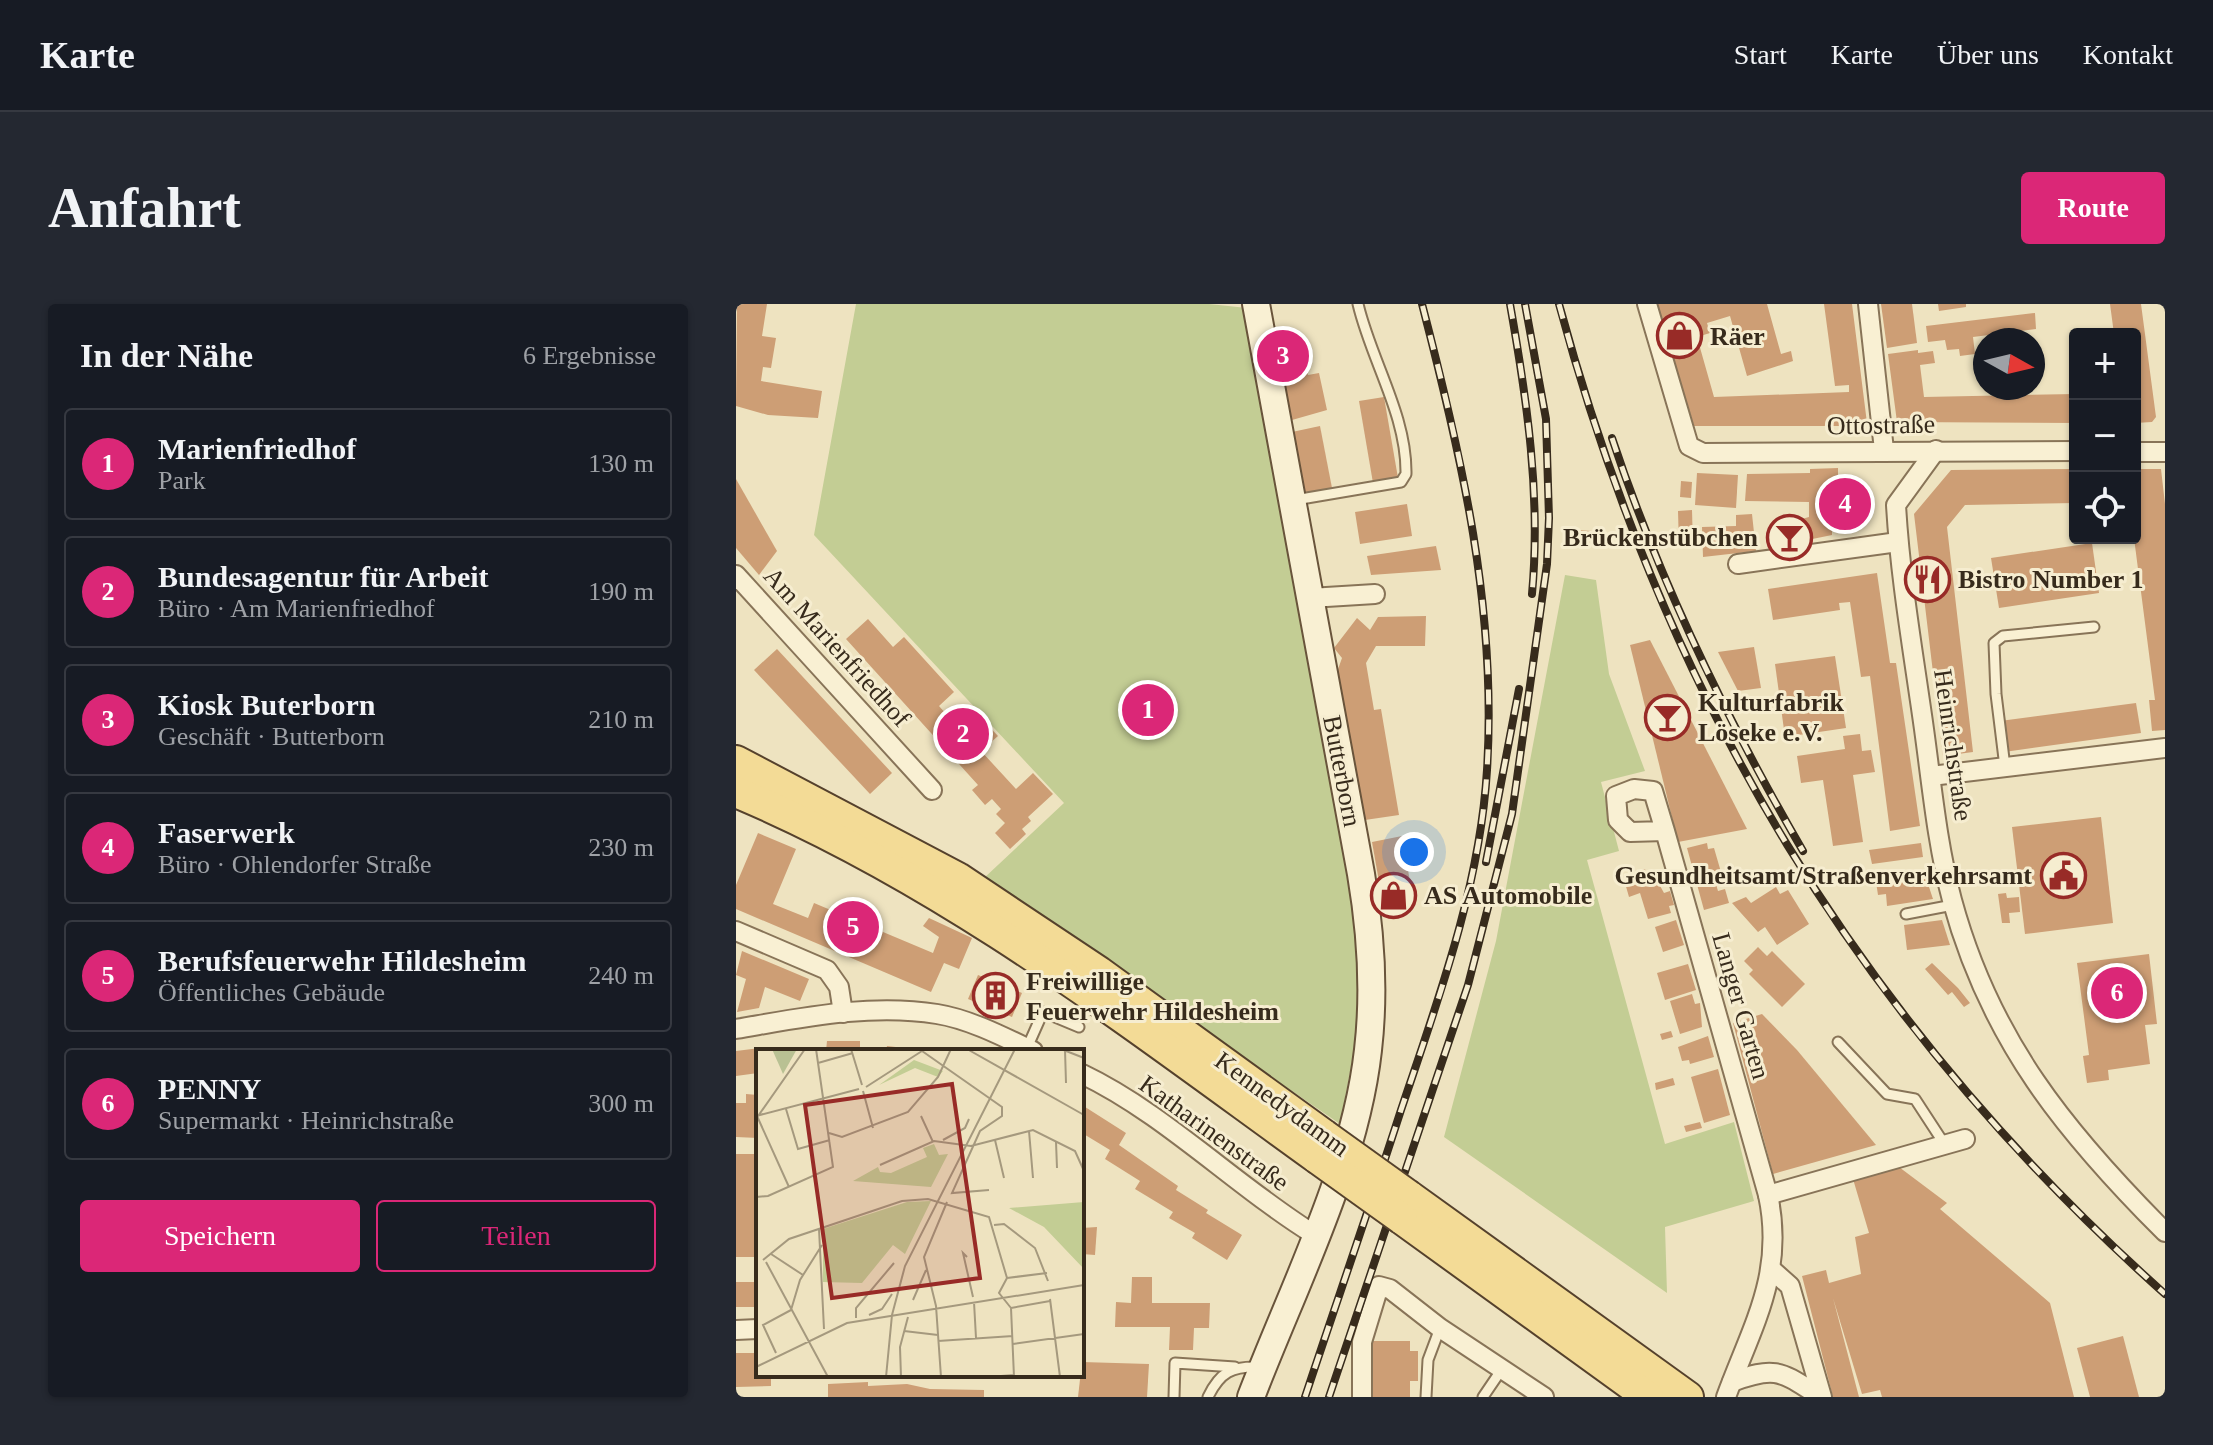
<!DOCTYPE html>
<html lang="de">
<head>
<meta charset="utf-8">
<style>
	:root { --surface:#171b24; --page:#242831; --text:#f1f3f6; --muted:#9ea1a6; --line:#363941; --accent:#db2777 }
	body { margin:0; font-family:"Times New Roman",serif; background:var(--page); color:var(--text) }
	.controls { position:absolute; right:24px; top:24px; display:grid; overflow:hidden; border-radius:8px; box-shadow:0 2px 6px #0004 }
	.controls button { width:72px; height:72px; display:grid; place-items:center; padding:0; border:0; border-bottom:2px solid var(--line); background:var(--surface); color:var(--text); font:40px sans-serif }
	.compass { position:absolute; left:1237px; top:24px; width:72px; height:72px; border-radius:50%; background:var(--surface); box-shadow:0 2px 6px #0004; rotate:98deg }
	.you { position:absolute; left:678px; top:548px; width:28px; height:28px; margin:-20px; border:6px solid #fff; border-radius:50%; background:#1a73e8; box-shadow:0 0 0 12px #1a73e833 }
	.badge { display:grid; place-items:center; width:52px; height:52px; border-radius:50%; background:var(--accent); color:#fff; font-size:26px; font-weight:700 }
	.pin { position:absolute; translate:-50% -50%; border:4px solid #fff; box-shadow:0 2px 8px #0006 }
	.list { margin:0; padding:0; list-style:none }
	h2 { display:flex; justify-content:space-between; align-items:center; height:104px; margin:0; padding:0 32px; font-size:34px }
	h2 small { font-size:26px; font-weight:400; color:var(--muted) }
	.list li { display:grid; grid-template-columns:52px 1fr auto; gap:24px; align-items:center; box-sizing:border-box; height:112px; margin:0 16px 16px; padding:0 16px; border:2px solid var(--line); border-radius:8px }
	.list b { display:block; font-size:30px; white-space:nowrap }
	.list p { margin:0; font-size:26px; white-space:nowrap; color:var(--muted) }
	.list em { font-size:26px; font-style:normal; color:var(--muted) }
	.actions { display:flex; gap:16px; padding:24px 32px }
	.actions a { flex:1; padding:18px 0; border:2px solid var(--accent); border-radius:8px; text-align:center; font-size:28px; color:var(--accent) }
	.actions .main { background:var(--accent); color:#fff }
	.icon { flex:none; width:44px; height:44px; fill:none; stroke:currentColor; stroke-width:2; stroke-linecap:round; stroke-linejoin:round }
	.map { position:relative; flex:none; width:1429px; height:1093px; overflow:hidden; border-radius:8px }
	header { display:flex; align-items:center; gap:48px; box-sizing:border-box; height:112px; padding:0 40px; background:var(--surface); border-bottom:2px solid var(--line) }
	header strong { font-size:38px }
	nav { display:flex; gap:44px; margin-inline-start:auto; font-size:28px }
	.intro { display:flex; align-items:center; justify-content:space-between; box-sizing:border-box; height:192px; padding:0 48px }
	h1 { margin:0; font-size:56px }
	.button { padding:20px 36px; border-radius:8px; background:var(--accent); color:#fff; font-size:28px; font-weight:700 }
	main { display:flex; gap:48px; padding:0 48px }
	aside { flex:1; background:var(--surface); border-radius:8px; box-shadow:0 2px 6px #0004 }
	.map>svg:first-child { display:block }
	.green { fill:#c3cd94 }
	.building { fill:#cd9e75 }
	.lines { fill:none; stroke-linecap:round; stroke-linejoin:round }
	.lane-casing { stroke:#887458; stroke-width:13 }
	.street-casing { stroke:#887458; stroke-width:22 }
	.secondary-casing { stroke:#69543b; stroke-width:30 }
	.primary-casing { stroke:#55412c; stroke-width:34 }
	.lane { stroke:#f9f0d3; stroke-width:9 }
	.street { stroke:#f9f0d3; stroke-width:18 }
	.secondary { stroke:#f9f0d3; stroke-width:26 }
	.primary { stroke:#f3db96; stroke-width:30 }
	.rail-casing { stroke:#372b1c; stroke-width:8 }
	.rail { stroke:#f6edd0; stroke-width:5; stroke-dasharray:15; stroke-linecap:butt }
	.primary-bridge-casing { stroke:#55412c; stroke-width:34; stroke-linecap:butt }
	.primary-bridge { stroke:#f3db96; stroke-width:30 }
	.labels { text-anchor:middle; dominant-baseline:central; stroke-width:6; stroke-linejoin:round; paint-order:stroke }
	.poi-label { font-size:26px; font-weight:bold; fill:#372b1c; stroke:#f6edd0; text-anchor:start }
	.street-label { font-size:26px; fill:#372b1c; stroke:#f6edd0 }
	.inset-road { fill:none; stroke:#a5997e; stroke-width:2 }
	.view { fill:#982b27; fill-opacity:0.15; stroke:#982b27; stroke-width:4 }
	.inset-edge { fill:none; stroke:#372b1c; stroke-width:4 }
</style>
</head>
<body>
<header>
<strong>Karte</strong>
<nav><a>Start</a><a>Karte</a><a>Über uns</a><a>Kontakt</a></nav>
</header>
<div class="intro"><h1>Anfahrt</h1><a class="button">Route</a></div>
<main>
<aside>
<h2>In der Nähe<small>6 Ergebnisse</small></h2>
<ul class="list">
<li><span class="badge">1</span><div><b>Marienfriedhof</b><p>Park</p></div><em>130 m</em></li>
<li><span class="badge">2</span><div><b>Bundesagentur für Arbeit</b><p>Büro · Am Marienfriedhof</p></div><em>190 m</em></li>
<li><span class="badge">3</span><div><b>Kiosk Buterborn</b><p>Geschäft · Butterborn</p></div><em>210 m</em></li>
<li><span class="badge">4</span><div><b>Faserwerk</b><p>Büro · Ohlendorfer Straße</p></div><em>230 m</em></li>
<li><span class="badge">5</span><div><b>Berufsfeuerwehr Hildesheim</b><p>Öffentliches Gebäude</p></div><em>240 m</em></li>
<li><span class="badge">6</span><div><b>PENNY</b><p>Supermarkt · Heinrichstraße</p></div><em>300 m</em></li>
</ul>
<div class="actions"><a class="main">Speichern</a><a>Teilen</a></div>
</aside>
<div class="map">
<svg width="1429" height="1093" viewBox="0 0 1429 1093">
	<rect width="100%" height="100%" fill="#eee3c0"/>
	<g class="green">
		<path d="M120 0H473L511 4 625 643 624 716 604 820 247 575 328 499 78 231Z"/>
		<path d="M829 271 860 276 873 370 909 467 865 478 883 547 851 556 929 840 998 818 1018 897 929 923 931 989 708 833 760 637Z"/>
	</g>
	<g class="building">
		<path d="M1 0H31L26 32 40 34 35 64 27 63 25 77 86 87 82 114 32 111 0 102Z"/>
		<path d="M921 0H1031L1045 50 1055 47 1057 57 1011 72 994 12 971 19 974 29 961 33 978 93 1113 88V81L1099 82 1088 0H1116L1131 119 1106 117V122H958Z"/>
		<path d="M1145 0H1176L1181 39 1151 44Z"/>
		<path d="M1202 0H1230V3L1203 7Z"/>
		<path d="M1374 0H1405L1420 113 1416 118 1399 119V30H1378Z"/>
		<path d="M1299 9 1300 25 1237 33 1239 50 1224 52 1223 45 1211 46 1209 36 1192 38 1190 22Z"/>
		<path d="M563 27 572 71 583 69 591 106 556 116 538 32Z"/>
		<path d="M1182 46V49L1197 47 1199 59 1184 61 1188 93 1339 90V119L1161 118 1152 50Z"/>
		<path d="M648 93 662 174 637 179 623 97Z"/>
		<path d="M584 122 596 184 568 189 556 128Z"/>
		<path d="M1102 164V177L1117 176V190H1114V210H1102V226H1096V231L1037 243 1036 223 1073 213V198L1009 197 1011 170 1074 169V165Z"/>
		<path d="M1339 165V199L1229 201 1211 223 1237 448 1207 452 1178 210 1215 166Z"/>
		<path d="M1399 165H1425L1429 200V426L1416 427 1413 396H1419L1398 234Z"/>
		<path d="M961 169 1002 171 1000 204 959 201Z"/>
		<path d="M0 175 41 247 23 271 0 244Z"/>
		<path d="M945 177 956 178 955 194 944 193Z"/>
		<path d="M671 200 676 232 624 240 619 208Z"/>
		<path d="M956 206 957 242H943L942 207Z"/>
		<path d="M1016 210 1020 247 967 253 966 223 1000 222V211Z"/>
		<path d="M839 226 856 227V235L839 233Z"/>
		<path d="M1356 239 1363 289 1263 304 1255 254Z"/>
		<path d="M700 242 705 266 635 271 631 252Z"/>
		<path d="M1141 269 1154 359H1160L1184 522 1154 527 1134 372 1125 373 1114 298 1103 299 1104 306 1037 316 1032 285Z"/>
		<path d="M690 312 689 342H640L630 359 638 406 645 405 663 511 629 516 601 368 606 354 598 344 621 314 634 326 642 313Z"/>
		<path d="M132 315 157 343 168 333 218 388 203 402 225 427 242 411 262 432 245 447 280 485 297 469 317 490 292 513 295 517 286 525 290 530 274 545 259 529 269 519 260 510 265 505 256 495 249 501 236 486 242 481 110 335Z"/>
		<path d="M914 336 1011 525 942 538 894 341Z"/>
		<path d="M1018 343 1025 384 1002 387 982 348Z"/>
		<path d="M41 345 156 469 134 490 18 366Z"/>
		<path d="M1099 352 1110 424 1049 433 1039 360Z"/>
		<path d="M1400 399 1405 429 1268 448 1264 417Z"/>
		<path d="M1124 430 1126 447 1135 446 1139 468 1117 471 1127 538 1097 542 1087 476 1065 479 1061 452 1109 445 1107 432Z"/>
		<path d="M1365 513 1377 619 1289 630 1276 523Z"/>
		<path d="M22 529 60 545 37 600 72 614 78 599 197 649 203 633 187 622 193 614 236 634 223 665 208 659 195 688 0 605V581Z"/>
		<path d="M666 532 678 600 648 606 636 538Z"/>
		<path d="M971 539 972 545 978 544 987 575 979 577 982 587 989 585 993 599 968 606 951 544Z"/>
		<path d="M1185 539 1187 553 1136 560 1133 546Z"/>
		<path d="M909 565 911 572 917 569 928 589 934 587 938 601 933 602 935 609 912 615 904 589 893 593 887 572Z"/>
		<path d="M1189 571 1197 595 1151 602 1150 590 1142 591 1140 578Z"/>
		<path d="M1040 583 1044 590 1052 586 1073 620 1041 641 1029 623 1022 628 996 599 1010 593 1015 599Z"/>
		<path d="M1270 589 1271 594 1283 593 1284 608 1273 609 1274 619H1266L1262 590Z"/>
		<path d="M940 616 948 641 927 648 919 623Z"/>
		<path d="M1206 616 1214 641 1171 646 1168 621Z"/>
		<path d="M1022 643 1031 652 1036 647 1069 680 1046 703 1013 670 1017 666 1008 657Z"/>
		<path d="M6 647 73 675 64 697 29 683 23 704 1 708 10 675 0 671Z"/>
		<path d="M1413 650 1421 720 1409 721 1414 760 1372 766 1373 776 1351 779 1347 752 1353 751 1341 659Z"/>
		<path d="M1196 659 1222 684 1234 699 1228 703 1216 688 1212 691 1189 665Z"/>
		<path d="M952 660 960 686 929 696 921 669Z"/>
		<path d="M242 671 286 689 276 713 232 695Z"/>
		<path d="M956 690 959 700 964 699 966 723 944 730 934 697Z"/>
		<path d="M1026 710 1061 746 1140 841 1037 870 997 719Z"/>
		<path d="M935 727 937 733 926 736 924 730Z"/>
		<path d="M972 732 978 753 954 760 953 756 946 757 942 743Z"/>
		<path d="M91 737H124V747H90Z"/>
		<path d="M151 742 177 745V747H150Z"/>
		<path d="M33 743V747H22V769L0 772V747Z"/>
		<path d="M982 765 994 811 968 819 955 773Z"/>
		<path d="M937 774 939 781 920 786 919 779Z"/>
		<path d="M10 790 22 791V834L0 833V799H10Z"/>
		<path d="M346 801 390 829 383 841 442 882 440 886 472 906 470 909 506 931 491 956 456 934 459 929 433 914 437 908 399 885 404 877 369 855 374 846 346 829Z"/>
		<path d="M964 818 966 824 950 828 948 822Z"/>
		<rect x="0" y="850" width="22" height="103"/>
		<path d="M1159 860 1211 899 1204 905 1314 999 1338 1093H1146L1144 1086 1126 1090 1097 994 1123 1093H1097L1066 972 1090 966 1093 979 1125 970 1119 933 1133 929 1117 875Z"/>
		<path d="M361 923 359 951 346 950V924Z"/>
		<path d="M396 973H416V999H474L473 1024H458L457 1046H433L434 1023H379L380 998 395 999Z"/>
		<rect x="0" y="978" width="22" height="25"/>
		<path d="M1387 1032 1403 1093H1354L1341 1044Z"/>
		<path d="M634 1037H674V1047H682V1077H674V1093H634Z"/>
		<path d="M0 1049H22V1071H35V1082L0 1083Z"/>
		<path d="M346 1058 413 1060 411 1093H342Z"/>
		<path d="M132 1078V1082L171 1080 194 1085 248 1086V1093H92V1080Z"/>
	</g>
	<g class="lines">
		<defs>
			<g id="lane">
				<path d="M559 196 665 178 670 170C671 111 635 56 622 0"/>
				<path d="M1269 463 1260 390 1258 339 1267 332 1358 323"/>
				<path d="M1170 610 1217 601"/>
				<path d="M1102 738 1151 790 1179 795 1209 841"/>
				<path d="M291 744 307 708 343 723"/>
				<path d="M438 1093 439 1059 499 1063"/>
				<path d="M472 1093C484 1068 496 1062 523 1063"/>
				<path d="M690 1093 692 1056 704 1024"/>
				<path d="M747 1093 766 1065"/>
			</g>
			<g id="street">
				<path d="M911 0 953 142 967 149 1339 147"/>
				<path d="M1132 0 1148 146"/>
				<path d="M1200 146 1160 201C1164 271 1176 341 1186 411 1195 472 1200 536 1216 596 1254 736 1329 828 1429 928"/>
				<path d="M1399 148H1429"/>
				<path d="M1002 260 1162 238"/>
				<path d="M0 271 196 486"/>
				<path d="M574 294 639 290"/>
				<path d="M1195 472 1429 444"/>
				<path d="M929 527 894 528 882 516 880 492 898 485 917 487 929 527 1032 891C1049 970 1016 1022 990 1093"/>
				<path d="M0 627 91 666 103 683 107 709"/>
				<path d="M0 725C65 714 134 699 201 710 233 715 268 733 297 747"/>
				<path d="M346 770C428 809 501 883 579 931"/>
				<path d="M1032 891 1229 835"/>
				<path d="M1035 965 1054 982 1086 1093"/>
				<path d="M0 1026 22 1025"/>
				<path d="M996 1078C1041 1061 1045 1068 1085 1093"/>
				<path d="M626 1093V1038L643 982 654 985 704 1024 808 1093"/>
			</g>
			<path id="secondary" d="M515 1093C557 983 619 864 632 746 639 686 635 629 625 570L520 0"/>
			<g id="primary">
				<path d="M0 457 222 574 363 668 588 831"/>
				<path d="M0 488C212 577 395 720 581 854"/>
				<path d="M673 892 952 1093"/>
				<path d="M666 915 912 1093"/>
			</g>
		</defs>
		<use href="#lane" class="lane-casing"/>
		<use href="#street" class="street-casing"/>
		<use href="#secondary" class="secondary-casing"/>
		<use href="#primary" class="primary-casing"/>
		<use href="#lane" class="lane"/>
		<use href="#street" class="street"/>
		<use href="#secondary" class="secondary"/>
		<use href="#primary" class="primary"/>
		<defs>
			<g id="rail">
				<path d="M774 0C791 96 805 192 796 290"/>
				<path d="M823 0C930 396 1123 717 1429 990"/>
				<path d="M876 134C924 279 991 416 1067 547"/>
				<path d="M750 558 783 385"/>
				<path d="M569 1093C601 997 634 902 665 806 702 696 744 583 751 466 761 306 726 154 686 0"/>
				<path d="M593 1093 732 681 776 510 811 260 813 214 810 115 789 0"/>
			</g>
		</defs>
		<use href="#rail" class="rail-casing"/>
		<use href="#rail" class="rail"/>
		<defs>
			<g id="primary-bridge">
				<path d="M588 831 673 892"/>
				<path d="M581 854 666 915"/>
			</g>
		</defs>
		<use href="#primary-bridge" class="primary-bridge-casing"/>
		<use href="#primary-bridge" class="primary-bridge"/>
	</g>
	<defs>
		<symbol id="shop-ring" viewBox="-11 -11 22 22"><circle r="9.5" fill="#f6edd0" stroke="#982b27" stroke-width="1.5"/><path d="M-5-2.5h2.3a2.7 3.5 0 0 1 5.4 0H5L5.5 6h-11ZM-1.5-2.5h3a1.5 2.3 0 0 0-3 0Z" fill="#982b27"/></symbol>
		<symbol id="bar-ring" viewBox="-11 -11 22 22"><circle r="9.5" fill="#f6edd0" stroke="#982b27" stroke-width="1.5"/><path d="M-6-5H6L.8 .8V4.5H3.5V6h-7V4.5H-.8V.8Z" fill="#982b27"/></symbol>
		<symbol id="restaurant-ring" viewBox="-11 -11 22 22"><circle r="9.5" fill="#f6edd0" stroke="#982b27" stroke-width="1.5"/><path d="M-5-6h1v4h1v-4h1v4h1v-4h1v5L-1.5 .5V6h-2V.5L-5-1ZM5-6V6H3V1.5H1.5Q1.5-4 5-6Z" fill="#982b27"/></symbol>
		<symbol id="civic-ring" viewBox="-11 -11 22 22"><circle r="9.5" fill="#f6edd0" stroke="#982b27" stroke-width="1.5"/><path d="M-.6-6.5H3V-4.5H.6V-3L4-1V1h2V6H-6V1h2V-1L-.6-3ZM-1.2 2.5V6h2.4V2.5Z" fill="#982b27"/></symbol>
		<symbol id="building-ring" viewBox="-11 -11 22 22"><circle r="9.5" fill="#f6edd0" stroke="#982b27" stroke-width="1.5"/><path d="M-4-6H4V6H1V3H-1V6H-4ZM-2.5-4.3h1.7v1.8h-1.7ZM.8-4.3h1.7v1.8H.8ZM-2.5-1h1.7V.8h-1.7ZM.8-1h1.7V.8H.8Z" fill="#982b27"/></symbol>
	</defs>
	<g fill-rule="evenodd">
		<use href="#shop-ring" x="918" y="6" width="51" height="51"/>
		<use href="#bar-ring" x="1028" y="208" width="51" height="51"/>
		<use href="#restaurant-ring" x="1166" y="250" width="51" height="51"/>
		<use href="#bar-ring" x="906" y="388" width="51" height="51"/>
		<use href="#civic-ring" x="1302" y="546" width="51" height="51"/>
		<use href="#shop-ring" x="632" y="566" width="51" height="51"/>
		<use href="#building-ring" x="234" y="666" width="51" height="51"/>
	</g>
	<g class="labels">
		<g class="poi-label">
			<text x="974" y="32">Räer</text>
			<text x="1022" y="233" text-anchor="end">Brückenstübchen</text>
			<text x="1222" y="275">Bistro Number 1</text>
			<text x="962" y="398">Kulturfabrik<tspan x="962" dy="30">Löseke e.V.</tspan></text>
			<text x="1296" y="571" text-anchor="end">Gesundheitsamt/Straßenverkehrsamt</text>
			<text x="688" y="591">AS Automobile</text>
			<text x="290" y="677">Freiwillige<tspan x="290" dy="30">Feuerwehr Hildesheim</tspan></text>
		</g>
		<g class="street-label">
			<text transform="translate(1145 121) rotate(-1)">Ottostraße</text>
			<text transform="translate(101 343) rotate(48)">Am Marienfriedhof</text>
			<text transform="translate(1217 441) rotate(82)">Heinrichstraße</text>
			<text transform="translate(606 467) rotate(79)">Butterborn</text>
			<text transform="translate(1005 702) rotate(74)">Langer Garten</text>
			<text transform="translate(546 800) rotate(36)">Kennedydamm</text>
			<text transform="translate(478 829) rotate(36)">Katharinenstraße</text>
		</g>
	</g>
	<g transform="translate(20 745)">
		<rect width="328" height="328" fill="#eee3c0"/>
		<path d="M158 11 187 22 182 28 159 19 123 36ZM178 95 183 106 192 105 175 138 97 132 122 118 124 123 135 124 171 108 167 99ZM175 152 149 205 137 196 106 234 67 233V180L151 153ZM328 153V220L288 178 253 159Z" fill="#c3cd94"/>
		<path d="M16 0H41L27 25Z" fill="#b9c193"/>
		<path class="inset-road" d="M95 0 106 36M211 0 328 66M305 0 328 9M309 1 310 34M166 2 246 58V67L224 82 196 144 233 141M62 14 97 4M110 38 166 2M107 42 117 79M30 60 42 100 74 91M0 67 103 40M1 67 33 138M165 67 177 93M0 70 49 0M273 82 277 129M73 84 86 88 152 63 182 28 195 0M187 91 209 79 213 70M239 91 248 129M300 93 301 119M124 116 178 92 215 97 277 81 319 102 328 122M0 148 12 147 77 118 60 0M238 176 248 175 279 199 292 232M63 180 68 280M15 205 47 226M211 208 207 204 217 248M7 211 33 190 146 152 172 150 233 168 251 229M10 213 72 328M251 229 291 224M251 229 243 244 255 259M294 250 304 328M157 251 170 221M218 253 220 289M255 259 258 328M255 259 294 252M35 261 44 231 66 196M113 266 126 260 136 245M100 269V259L138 214M148 282 182 286M182 292 257 287M257 295 328 285M20 304 7 276 35 261M0 318 91 274 328 236M130 328 136 266 149 217 259 0M145 328 144 298 152 268M185 328 180 257 168 208 191 153M232 328 258 326"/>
		<path class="view" d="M196 35 224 229 76 249 49 56Z"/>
		<rect width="328" height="328" class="inset-edge"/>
	</g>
</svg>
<div class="controls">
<button>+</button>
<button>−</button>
<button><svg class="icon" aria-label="locate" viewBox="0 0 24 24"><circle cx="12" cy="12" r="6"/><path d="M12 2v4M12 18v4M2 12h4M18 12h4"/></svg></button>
</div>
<svg class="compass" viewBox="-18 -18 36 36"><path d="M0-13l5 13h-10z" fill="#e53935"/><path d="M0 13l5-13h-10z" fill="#9ea1a6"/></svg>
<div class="you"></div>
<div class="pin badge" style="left:412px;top:406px">1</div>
<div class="pin badge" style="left:227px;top:430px">2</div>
<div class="pin badge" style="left:547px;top:52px">3</div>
<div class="pin badge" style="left:1109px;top:200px">4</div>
<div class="pin badge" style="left:117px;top:623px">5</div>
<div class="pin badge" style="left:1381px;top:689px">6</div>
</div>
</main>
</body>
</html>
